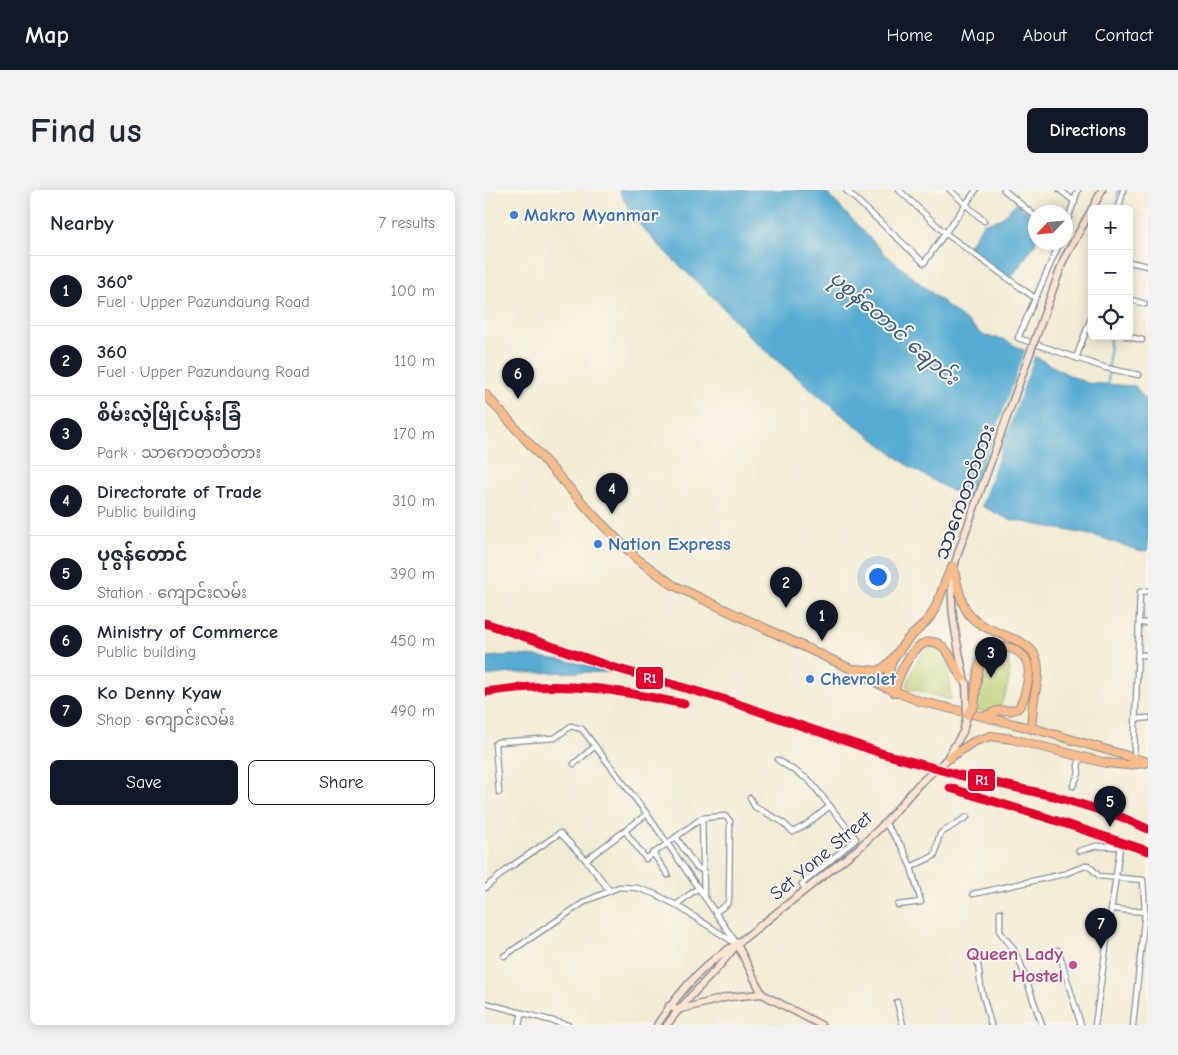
<!DOCTYPE html>
<html lang="en">
<head>
<meta charset="utf-8">
<style>
	:root { --surface:#fff; --page:#f2f2f3; --text:#1f2937; --muted:#747a83; --line:#e0e1e3; --accent:#111827 }
	body { margin:0; font-family:"Comic Neue","Noto Sans Myanmar",sans-serif; background:var(--page); color:var(--text) }
	.controls { position:absolute; right:15px; top:15px; display:grid; overflow:hidden; border-radius:8px; box-shadow:0 2px 12px #0003 }
	.controls button { width:45px; height:45px; display:grid; place-items:center; padding:0; border:0; border-bottom:1px solid var(--line); background:var(--surface); color:var(--text); font:25px sans-serif }
	.compass { position:absolute; left:543px; top:15px; width:45px; height:45px; border-radius:50%; background:var(--surface); box-shadow:0 2px 12px #0003; rotate:244deg }
	.you { position:absolute; left:392px; top:386px; width:18px; height:18px; margin:-12px; border:4px solid #fff; border-radius:50%; background:#1a73e8; box-shadow:0 0 0 8px #1a73e833 }
	.badge { display:grid; place-items:center; width:32px; height:32px; border-radius:50%; background:var(--accent); color:#fff; font-size:16px; font-weight:700 }
	.pin { position:absolute; translate:-50% -41px; filter:drop-shadow(0 1px 2px #0008) }
	.pin::after { content:''; position:absolute; top:26px; width:18px; height:15px; background:inherit; clip-path:polygon(0 0,100% 0,50% 100%) }
	.list { margin:0; padding:0; list-style:none }
	h2 { display:flex; justify-content:space-between; align-items:center; height:65px; margin:0; padding:0 20px; font-size:21px }
	h2 small { font-size:16px; font-weight:400; color:var(--muted) }
	.list li { display:grid; grid-template-columns:32px 1fr auto; gap:15px; align-items:center; box-sizing:border-box; height:70px; padding:0 20px; border-top:1px solid var(--line) }
	.list b { display:block; font-size:19px; white-space:nowrap }
	.list p { margin:0; font-size:16px; white-space:nowrap; color:var(--muted) }
	.list em { font-size:16px; font-style:normal; color:var(--muted) }
	.actions { display:flex; gap:10px; padding:15px 20px }
	.actions a { flex:1; padding:11px 0; border:1px solid var(--accent); border-radius:8px; text-align:center; font-size:18px; color:var(--accent) }
	.actions .main { background:var(--accent); color:#fff }
	.icon { flex:none; width:28px; height:28px; fill:none; stroke:currentColor; stroke-width:2; stroke-linecap:round; stroke-linejoin:round }
	.map { position:relative; flex:none; width:663px; height:835px; overflow:hidden; border-radius:8px }
	header { display:flex; align-items:center; gap:30px; box-sizing:border-box; height:70px; padding:0 25px; background:var(--accent); color:#fff }
	header strong { font-size:24px }
	nav { display:flex; gap:28px; margin-inline-start:auto; font-size:18px }
	.intro { display:flex; align-items:center; justify-content:space-between; box-sizing:border-box; height:120px; padding:0 30px }
	h1 { margin:0; font-size:35px }
	.button { padding:12px 22px; border-radius:8px; background:var(--accent); color:#fff; font-size:18px; font-weight:700 }
	main { display:flex; gap:30px; padding:0 30px }
	aside { flex:1; background:var(--surface); border-radius:8px; box-shadow:0 2px 12px #0003 }
	.map>svg:first-child { display:block }
	.green { fill:#bacd70; stroke:#6a7e67 }
	.water { fill:#57acd3; stroke:#396e98 }
	.pier { fill:#f2ebd3 }
	.lines { fill:none; stroke-linecap:round; stroke-linejoin:round }
	.stream { stroke:#57acd3; stroke-width:2 }
	.minor-casing { stroke:#868d98; stroke-width:7 }
	.secondary-casing { stroke:#868d98; stroke-width:9 }
	.primary-casing { stroke:#868d98; stroke-width:10 }
	.minor { stroke:#fff; stroke-width:4.5 }
	.secondary { stroke:#fde4d0; stroke-width:6 }
	.primary { stroke:#f9bc8a; stroke-width:8 }
	.rail-casing { stroke:#1b2f5e; stroke-width:4 }
	.rail { stroke:#fbf7ec; stroke-width:2; stroke-dasharray:5.5; stroke-linecap:butt }
	.secondary-bridge-casing { stroke:#868d98; stroke-width:9; stroke-linecap:butt }
	.primary-bridge-casing { stroke:#868d98; stroke-width:10; stroke-linecap:butt }
	.secondary-bridge { stroke:#fde4d0; stroke-width:6 }
	.primary-bridge { stroke:#f9bc8a; stroke-width:8 }
	.rail-1-casing { stroke:#fbf7ec; stroke-width:12 }
	.rail-1 { stroke:#e4002b; stroke-width:9 }
	.shop-dot { fill:#3f7fe0; stroke:#fbf7ec; stroke-width:2 }
	.hotel-dot { fill:#d1479c; stroke:#fbf7ec; stroke-width:2 }
	.labels { text-anchor:middle; dominant-baseline:central; stroke-width:4; stroke-linejoin:round; paint-order:stroke }
	.shop-label { font-size:19px; font-weight:bold; fill:#366cbe; stroke:#fbf7ec; text-anchor:start }
	.street-label { font-size:19px; fill:#1b2f5e; stroke:#fbf7ec }
	.hotel-label { font-size:19px; font-weight:bold; fill:#b23c85; stroke:#fbf7ec; text-anchor:end }
	.water-label { font-size:20px; font-style:italic; fill:#305b87; stroke:#fbf7ec }
	.line-badge { stroke:#fbf7ec; stroke-width:2 }
	.badge-label { font-size:14px; text-anchor:middle; font-weight:bold; fill:#fff }
</style>
</head>
<body>
<header>
<strong>Map</strong>
<nav><a>Home</a><a>Map</a><a>About</a><a>Contact</a></nav>
</header>
<div class="intro"><h1>Find us</h1><a class="button">Directions</a></div>
<main>
<aside>
<h2>Nearby<small>7 results</small></h2>
<ul class="list">
<li><span class="badge">1</span><div><b>360°</b><p>Fuel · Upper Pazundaung Road</p></div><em>100 m</em></li>
<li><span class="badge">2</span><div><b>360</b><p>Fuel · Upper Pazundaung Road</p></div><em>110 m</em></li>
<li><span class="badge">3</span><div><b>စိမ်းလဲ့မြိုင်ပန်းခြံ</b><p>Park · သာကေတတံတား</p></div><em>170 m</em></li>
<li><span class="badge">4</span><div><b>Directorate of Trade</b><p>Public building</p></div><em>310 m</em></li>
<li><span class="badge">5</span><div><b>ပုဇွန်တောင်</b><p>Station · ကျောင်းလမ်း</p></div><em>390 m</em></li>
<li><span class="badge">6</span><div><b>Ministry of Commerce</b><p>Public building</p></div><em>450 m</em></li>
<li><span class="badge">7</span><div><b>Ko Denny Kyaw</b><p>Shop · ကျောင်းလမ်း</p></div><em>490 m</em></li>
</ul>
<div class="actions"><a class="main">Save</a><a>Share</a></div>
</aside>
<div class="map">
<svg width="663" height="835" viewBox="0 0 663 835">
	<rect width="100%" height="100%" fill="#fbf7ec"/>
	<filter id="ink" filterUnits="userSpaceOnUse"><feTurbulence type="fractalNoise" baseFrequency=".02" numOctaves="2"/><feDisplacementMap in="SourceGraphic" scale="10" xChannelSelector="R" yChannelSelector="G"/><feConvolveMatrix kernelMatrix="1 2 1 2 8 2 1 2 1" color-interpolation-filters="sRGB"/></filter>
	<filter id="wash" filterUnits="userSpaceOnUse"><feTurbulence type="fractalNoise" baseFrequency=".0096" numOctaves="4" result="noise"/><feDisplacementMap in="SourceGraphic" scale="20" xChannelSelector="R" yChannelSelector="G"/><feGaussianBlur stdDeviation="1.12" result="paint"/><feColorMatrix in="noise" values="0 0 0 0 0 0 0 0 0 0 0 0 0 0 0 0 0 1.4 0 .05"/><feComposite in="paint" operator="in"/></filter>
	<g filter="url(#wash)">
		<rect width="100%" height="100%" fill="#f2ebd3"/>
		<g class="green">
			<path d="M500 453C537 453 525 505 510 524L482 518 493 461 496 455Z"/>
			<path d="M450 456 457 458 463 467 466 510 421 497C428 482 432 461 450 456Z"/>
		</g>
		<g class="water">
			<path d="M134 0H339L402 66 499 146 518 149 580 183 602 193 650 196 663 213V361L652 360 611 346 523 329 465 300 425 277 352 221 271 153 230 109 180 62 149 29Z"/>
			<path d="M531 13 550 29 551 53 525 89 483 57 498 34 517 28Z"/>
			<path d="M28 465C61 467 92 471 124 482L25 483 0 486V467Z"/>
		</g>
		<path class="pier" d="M541 159 550 164 495 318 485 313Z"/>
		<g class="lines">
			<g class="stream">
				<path d="M632 19 633 0"/>
				<path d="M623 196 625 146"/>
			</g>
		</g>
	</g>
	<g filter="url(#ink)">
		<g class="lines">
			<defs>
				<g id="minor">
					<path d="M361 0 439 73 491 0"/>
					<path d="M414 0 460 43 550 108"/>
					<path d="M465 0 499 31"/>
					<path d="M519 0 550 26"/>
					<path d="M575 0 590 12"/>
					<path d="M634 19 638 0"/>
					<path d="M580 38 593 0"/>
					<path d="M575 52 533 148 621 178 654 185"/>
					<path d="M644 72 663 76"/>
					<path d="M644 109 660 114"/>
					<path d="M641 146 657 150"/>
					<path d="M591 168 607 125"/>
					<path d="M654 433H663"/>
					<path d="M653 465H663"/>
					<path d="M650 529 663 528"/>
					<path d="M649 567 655 402 663 401"/>
					<path d="M293 570 324 590 371 649 317 694 320 699"/>
					<path d="M89 574 110 556"/>
					<path d="M588 596 594 583 593 576 596 566"/>
					<path d="M14 602 10 554 12 552 70 548 86 536 97 539 162 624 252 754"/>
					<path d="M265 608 270 617 296 631 308 642 321 635 345 616"/>
					<path d="M217 628 219 705"/>
					<path d="M400 633 417 657 426 677 436 712 413 715"/>
					<path d="M140 641 161 669 217 628 240 626 245 631 244 709 242 714 231 722"/>
					<path d="M191 647 211 677 219 681"/>
					<path d="M594 661 611 656 635 657 610 835"/>
					<path d="M168 663 183 685"/>
					<path d="M101 670 162 624"/>
					<path d="M426 677 449 666C453 659 451 650 456 643L482 627"/>
					<path d="M0 698 24 678 75 643 101 670 125 701"/>
					<path d="M488 704 579 684 603 675 614 686 658 690 660 722 648 835"/>
					<path d="M191 715 213 698"/>
					<path d="M628 719 660 722"/>
					<path d="M515 722V742L528 758 535 772 557 835"/>
					<path d="M573 760 596 835"/>
					<path d="M19 766 101 711 134 697 152 698 170 704 191 715 250 753"/>
					<path d="M492 766 496 798 506 835"/>
					<path d="M412 812 418 835"/>
					<path d="M0 813 83 835"/>
					<path d="M34 835 37 823"/>
				</g>
				<g id="secondary">
					<path d="M607 19 617 0"/>
					<path d="M579 69 607 19"/>
					<path d="M474 360C458 402 472 449 480 492"/>
					<path d="M462 568 478 542 482 525"/>
					<path d="M252 754 277 804"/>
					<path d="M184 816 192 820 244 807 277 804 336 835"/>
					<path d="M172 835C192 805 219 772 252 754L376 656 400 633 433 595"/>
					<path d="M182 835C202 806 231 784 251 755"/>
				</g>
				<g id="primary">
					<path d="M0 204 112 329 151 368 188 395 364 478 400 497 434 511 554 540 663 572"/>
					<path d="M468 376C471 389 475 412 483 423 498 445 541 445 550 466 557 482 550 499 548 515 547 523 547 531 546 539"/>
					<path d="M369 479 393 481C406 475 413 461 422 450 431 441 442 434 448 422 456 408 459 390 468 376"/>
					<path d="M493 481C498 463 508 451 528 459 535 462 542 468 543 476 545 483 543 491 541 499 540 504 538 512 534 517 528 523 519 519 512 521 508 522 505 524 501 526"/>
					<path d="M400 497 407 470"/>
					<path d="M409 502C413 484 434 436 458 457 469 466 470 483 481 493"/>
					<path d="M460 571 488 552 506 546 527 549 621 573 642 575 660 573"/>
				</g>
			</defs>
			<use href="#minor" class="minor-casing"/>
			<use href="#secondary" class="secondary-casing"/>
			<use href="#primary" class="primary-casing"/>
			<use href="#minor" class="minor"/>
			<use href="#secondary" class="secondary"/>
			<use href="#primary" class="primary"/>
			<defs>
				<path id="rail" d="M0 433 127 477 238 509 396 563 474 585 569 606 634 626 663 639"/>
			</defs>
			<use href="#rail" class="rail-casing"/>
			<use href="#rail" class="rail"/>
			<defs>
				<g id="secondary-bridge">
					<path d="M474 360 579 69"/>
					<path d="M481 493 482 525"/>
					<path d="M433 595 460 571"/>
				</g>
				<path id="primary-bridge" d="M482 525 489 516 493 481"/>
			</defs>
			<use href="#secondary-bridge" class="secondary-bridge-casing"/>
			<use href="#primary-bridge" class="primary-bridge-casing"/>
			<use href="#secondary-bridge" class="secondary-bridge"/>
			<use href="#primary-bridge" class="primary-bridge"/>
			<defs>
				<g id="rail-1">
					<path d="M0 433 127 477 238 509 396 563 474 585 569 606 634 626 663 639"/>
					<path d="M0 502C32 497 72 495 104 498 136 500 168 508 199 514"/>
					<path d="M465 598 563 628 663 661"/>
				</g>
			</defs>
			<use href="#rail-1" class="rail-1-casing"/>
			<use href="#rail-1" class="rail-1"/>
		</g>
	</g>
	<g class="shop-dot">
		<circle cx="29" cy="25" r="5"/>
		<circle cx="113" cy="354" r="5"/>
		<circle cx="325" cy="489" r="5"/>
	</g>
	<circle class="hotel-dot" cx="588" cy="775" r="5"/>
	<g class="labels">
		<g class="shop-label">
			<text x="39" y="25">Makro Myanmar</text>
			<text x="123" y="354">Nation Express</text>
			<text x="335" y="489">Chevrolet</text>
		</g>
		<g class="street-label">
			<text transform="translate(480 302) rotate(-70)">သာကေတတံတား</text>
			<text transform="translate(336 666) rotate(-40)">Set Yone Street</text>
		</g>
		<g class="hotel-label">
			<text x="578" y="764">Queen Lady<tspan x="578" dy="22">Hostel</tspan></text>
		</g>
		<g class="water-label">
			<text transform="translate(409 138) rotate(41)">ပုစွန်တောင် ချောင်း</text>
		</g>
	</g>
	<g class="line-badge">
		<rect x="150" y="476" width="29" height="24" rx="5" fill="#e4002b"/>
		<rect x="482" y="578" width="29" height="24" rx="5" fill="#e4002b"/>
	</g>
	<g class="badge-label">
		<text x="165" y="493">R1</text>
		<text x="497" y="595">R1</text>
	</g>
</svg>
<div class="controls">
<button>+</button>
<button>−</button>
<button><svg class="icon" aria-label="locate" viewBox="0 0 24 24"><circle cx="12" cy="12" r="6"/><path d="M12 2v4M12 18v4M2 12h4M18 12h4"/></svg></button>
</div>
<svg class="compass" viewBox="-18 -18 36 36"><path d="M0-13l5 13h-10z" fill="#e53935"/><path d="M0 13l5-13h-10z" fill="#747a83"/></svg>
<div class="you"></div>
<div class="pin badge" style="left:337px;top:451px">1</div>
<div class="pin badge" style="left:301px;top:418px">2</div>
<div class="pin badge" style="left:506px;top:488px">3</div>
<div class="pin badge" style="left:127px;top:324px">4</div>
<div class="pin badge" style="left:625px;top:637px">5</div>
<div class="pin badge" style="left:33px;top:209px">6</div>
<div class="pin badge" style="left:616px;top:759px">7</div>
</div>
</main>
</body>
</html>
